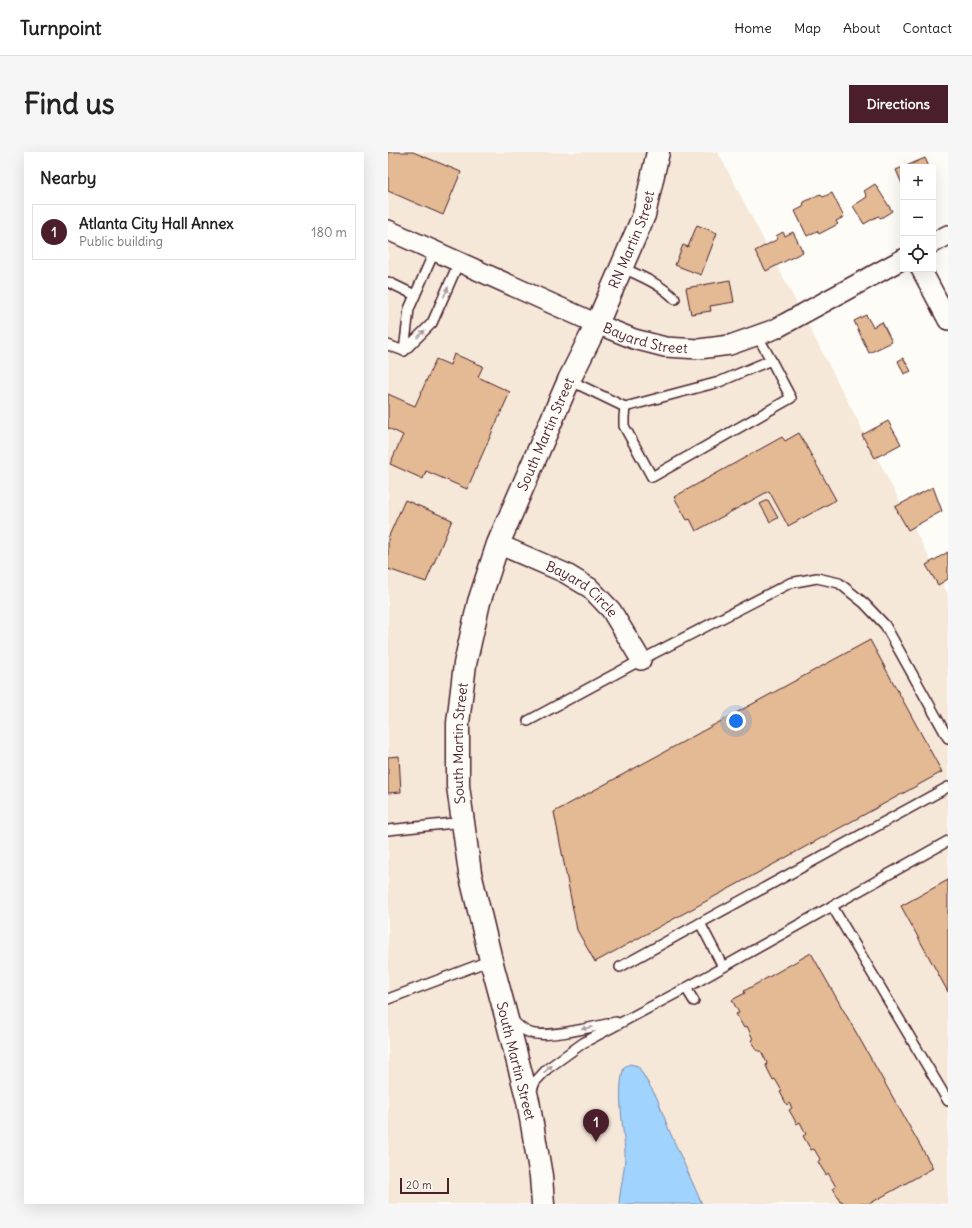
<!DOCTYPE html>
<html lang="en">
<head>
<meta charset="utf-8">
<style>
	:root { --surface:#fff; --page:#f6f6f6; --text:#222; --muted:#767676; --line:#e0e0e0; --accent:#4a1f2b }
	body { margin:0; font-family:Delius,sans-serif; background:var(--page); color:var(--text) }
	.controls { position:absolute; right:12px; top:12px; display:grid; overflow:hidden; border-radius:0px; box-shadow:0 4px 16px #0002 }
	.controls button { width:36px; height:36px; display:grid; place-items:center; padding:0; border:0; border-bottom:1px solid var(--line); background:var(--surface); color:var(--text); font:20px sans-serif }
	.scale { position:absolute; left:12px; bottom:10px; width:49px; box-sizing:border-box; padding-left:4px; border:2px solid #4a1f2b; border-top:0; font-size:11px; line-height:14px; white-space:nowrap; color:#4a1f2b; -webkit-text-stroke:3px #fdfcf7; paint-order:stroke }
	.you { position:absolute; left:348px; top:569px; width:14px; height:14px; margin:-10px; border:3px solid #fff; border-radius:50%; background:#1a73e8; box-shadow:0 0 0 6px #1a73e833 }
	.badge { display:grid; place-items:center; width:26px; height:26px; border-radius:50%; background:var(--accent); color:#fff; font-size:13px; font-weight:700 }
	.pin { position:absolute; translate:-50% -33px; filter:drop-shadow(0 1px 2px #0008) }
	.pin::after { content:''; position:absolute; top:21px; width:14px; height:12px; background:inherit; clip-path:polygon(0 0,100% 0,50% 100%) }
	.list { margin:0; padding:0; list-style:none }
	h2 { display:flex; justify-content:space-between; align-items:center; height:52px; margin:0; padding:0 16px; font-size:17px }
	h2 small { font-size:13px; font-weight:400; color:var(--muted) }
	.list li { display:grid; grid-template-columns:26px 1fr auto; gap:12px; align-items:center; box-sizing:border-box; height:56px; margin:0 8px 8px; padding:0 8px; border:1px solid var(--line); border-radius:0px }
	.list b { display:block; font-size:15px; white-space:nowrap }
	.list p { margin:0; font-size:13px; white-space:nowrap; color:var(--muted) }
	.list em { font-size:13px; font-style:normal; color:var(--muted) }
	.icon { flex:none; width:22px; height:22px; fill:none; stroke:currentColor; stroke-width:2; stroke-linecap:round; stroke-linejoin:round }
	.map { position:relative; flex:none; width:560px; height:1052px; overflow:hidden; border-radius:0px }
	header { display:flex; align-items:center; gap:24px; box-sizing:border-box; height:56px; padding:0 20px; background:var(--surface); border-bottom:1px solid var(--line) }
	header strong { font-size:19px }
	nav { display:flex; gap:22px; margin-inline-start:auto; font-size:14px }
	.intro { display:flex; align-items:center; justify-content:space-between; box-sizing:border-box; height:96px; padding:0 24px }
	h1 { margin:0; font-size:28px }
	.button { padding:10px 18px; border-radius:0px; background:var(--accent); color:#fff; font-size:14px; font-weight:700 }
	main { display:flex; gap:24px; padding:0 24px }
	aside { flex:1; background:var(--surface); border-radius:0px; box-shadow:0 4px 16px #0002 }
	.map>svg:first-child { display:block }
	.built { fill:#f5e8d9 }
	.water { fill:#a0d3fe; stroke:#7e8baa }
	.building { fill:#e3ba93; stroke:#4a1f2b }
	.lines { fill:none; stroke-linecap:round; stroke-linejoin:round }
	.service-casing { stroke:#4a1f2b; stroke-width:12 }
	.minor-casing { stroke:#4a1f2b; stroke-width:22 }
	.tertiary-casing { stroke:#4a1f2b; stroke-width:25 }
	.service { stroke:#fdfcf7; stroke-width:9 }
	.minor { stroke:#fdfcf7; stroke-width:19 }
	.tertiary { stroke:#fdfcf7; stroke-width:22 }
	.oneway { fill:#ac999b }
	.labels { text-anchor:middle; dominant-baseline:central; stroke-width:3; stroke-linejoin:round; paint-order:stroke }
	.street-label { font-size:14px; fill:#4a1f2b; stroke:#fdfcf7 }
</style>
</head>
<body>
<header>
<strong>Turnpoint</strong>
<nav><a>Home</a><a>Map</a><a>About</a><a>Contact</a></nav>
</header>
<div class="intro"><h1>Find us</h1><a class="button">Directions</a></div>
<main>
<aside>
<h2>Nearby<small></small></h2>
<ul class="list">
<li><span class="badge">1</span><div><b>Atlanta City Hall Annex</b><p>Public building</p></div><em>180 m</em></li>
</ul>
</aside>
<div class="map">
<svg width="560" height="1052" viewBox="0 0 560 1052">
	<rect width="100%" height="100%" fill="#fdfcf7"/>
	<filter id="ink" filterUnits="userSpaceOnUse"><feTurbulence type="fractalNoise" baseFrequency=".025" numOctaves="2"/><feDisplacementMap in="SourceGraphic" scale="8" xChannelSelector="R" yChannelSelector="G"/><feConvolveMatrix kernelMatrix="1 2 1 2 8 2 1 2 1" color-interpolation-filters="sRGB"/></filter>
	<g filter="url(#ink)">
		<path class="built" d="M0 0H330L560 442V1052H0Z"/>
		<path class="water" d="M242 912 250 914 269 946 281 978 314 1052H231C232 1036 237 1019 237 1002 236 975 228 942 236 915Z"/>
		<g class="building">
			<path d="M0 0H25L73 20 55 63 0 39Z"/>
			<path d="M537 6 541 15H516Z"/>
			<path d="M515 15V34L508 18Z"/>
			<path d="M487 32 504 59 493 66 490 64 476 72 465 54 479 45 476 39Z"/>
			<path d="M444 41 456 65 448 69 450 72 431 82 429 79 419 84 407 59 415 55 416 50 432 42 435 45Z"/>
			<path d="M309 73 329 81 313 123 287 113 295 93 300 95Z"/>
			<path d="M395 80 397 84 405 80 415 100 378 119 367 99 390 87 388 84Z"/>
			<path d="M342 128 346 150 322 154 323 159 303 162 298 136Z"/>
			<path d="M478 163 485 175 494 170 504 190 481 201 466 169Z"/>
			<path d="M66 202 95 214 90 225 122 240 79 337 38 319 35 327 2 312 15 283 0 276V242L27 254 48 207 62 213Z"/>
			<path d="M515 206 523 219 516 222 510 209Z"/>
			<path d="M500 269 513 292 487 306 474 283Z"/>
			<path d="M411 281 448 348 400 374 381 339 308 379 302 367 299 368 286 345 394 285 397 289Z"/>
			<path d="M545 335 554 359 520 378 507 355Z"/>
			<path d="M17 348 64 368 38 430 0 417V386Z"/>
			<path d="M380 348 390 366 382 370 372 352Z"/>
			<path d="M560 400V427L550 433 538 413Z"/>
			<path d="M482 488 554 620 207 810 189 778 166 660Z"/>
			<path d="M11 604 13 640 0 641V605Z"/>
			<path d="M560 728V840L513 754Z"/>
			<path d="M423 801 545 1016 481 1052H456L454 1049H452L445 1036 448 1035 440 1021 438 1023 430 1010 432 1007 426 997 423 998 415 984 418 982 412 970 409 972 401 958 404 956 401 951 399 953 392 940 394 939 387 927 385 928 378 914 379 911 373 899H370L363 888 365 887 359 874 356 876 348 862 351 861 344 848 357 841 356 839Z"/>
		</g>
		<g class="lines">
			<defs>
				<g id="service">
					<path d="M47 98 21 157 16 199 44 171 71 110"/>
					<path d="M233 115C252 124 273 132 287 147"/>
					<path d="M0 130 27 143"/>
					<path d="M0 193 16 199"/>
					<path d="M181 228 237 255 331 230 383 208 369 183"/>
					<path d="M237 255 236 265V274L264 325 403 246 383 208"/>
					<path d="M140 569 253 508 402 431 429 426 451 431 476 451 497 473 560 586"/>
					<path d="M0 678 75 670"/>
					<path d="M444 754 560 949"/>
					<path d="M312 771 335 815"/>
					<path d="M232 815 560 635"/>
					<path d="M298 836 306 849"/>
					<path d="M0 847 103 808"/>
					<path d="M123 866C128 872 133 877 140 880 156 888 209 874 228 870"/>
					<path d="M142 943 147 930 159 917 195 891 298 836 560 689"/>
				</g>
				<g id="minor">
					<path id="s1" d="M0 78 209 172 246 187 277 195 311 197 342 193 387 177 515 107"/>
					<path d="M545 91 560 83"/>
					<path d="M533 117 560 168"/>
					<path id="s2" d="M110 392 177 421 202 436 223 458 253 508"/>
				</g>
				<g id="tertiary">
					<path id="s3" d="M155 1052 153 1024 140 949 117 860 103 808 82 721 70 634V571L77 512 91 450 110 392 181 228 209 172 256 63 270 0"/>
				</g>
			</defs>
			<use href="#service" class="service-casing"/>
			<use href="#minor" class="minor-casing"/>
			<use href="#tertiary" class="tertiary-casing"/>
			<use href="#service" class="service"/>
			<use href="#minor" class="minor"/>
			<use href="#tertiary" class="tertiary"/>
		</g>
		<defs><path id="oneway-solid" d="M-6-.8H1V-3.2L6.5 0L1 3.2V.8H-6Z"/></defs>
		<g class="oneway">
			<use href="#oneway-solid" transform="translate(58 140) rotate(-66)"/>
			<use href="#oneway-solid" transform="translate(33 182) rotate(-45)"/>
			<use href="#oneway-solid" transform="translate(199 876) rotate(169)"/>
			<use href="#oneway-solid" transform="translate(160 917) rotate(-41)"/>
		</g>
	</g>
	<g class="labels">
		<g class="street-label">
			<text stroke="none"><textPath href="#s3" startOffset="1007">RN Martin Street</textPath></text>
			<text stroke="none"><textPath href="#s1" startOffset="280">Bayard Street</textPath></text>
			<text stroke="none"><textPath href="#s3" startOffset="794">South Martin Street</textPath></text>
			<text stroke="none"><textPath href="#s2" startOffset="96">Bayard Circle</textPath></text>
			<text stroke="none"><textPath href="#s3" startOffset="470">South Martin Street</textPath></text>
			<text transform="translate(128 909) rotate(76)">South Martin Street</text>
		</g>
	</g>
</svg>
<div class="controls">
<button>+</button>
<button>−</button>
<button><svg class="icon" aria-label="locate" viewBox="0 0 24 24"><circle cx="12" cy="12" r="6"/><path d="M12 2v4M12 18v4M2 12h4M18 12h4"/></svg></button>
</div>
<div class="scale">20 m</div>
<div class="you"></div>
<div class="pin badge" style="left:208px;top:990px">1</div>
</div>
</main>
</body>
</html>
